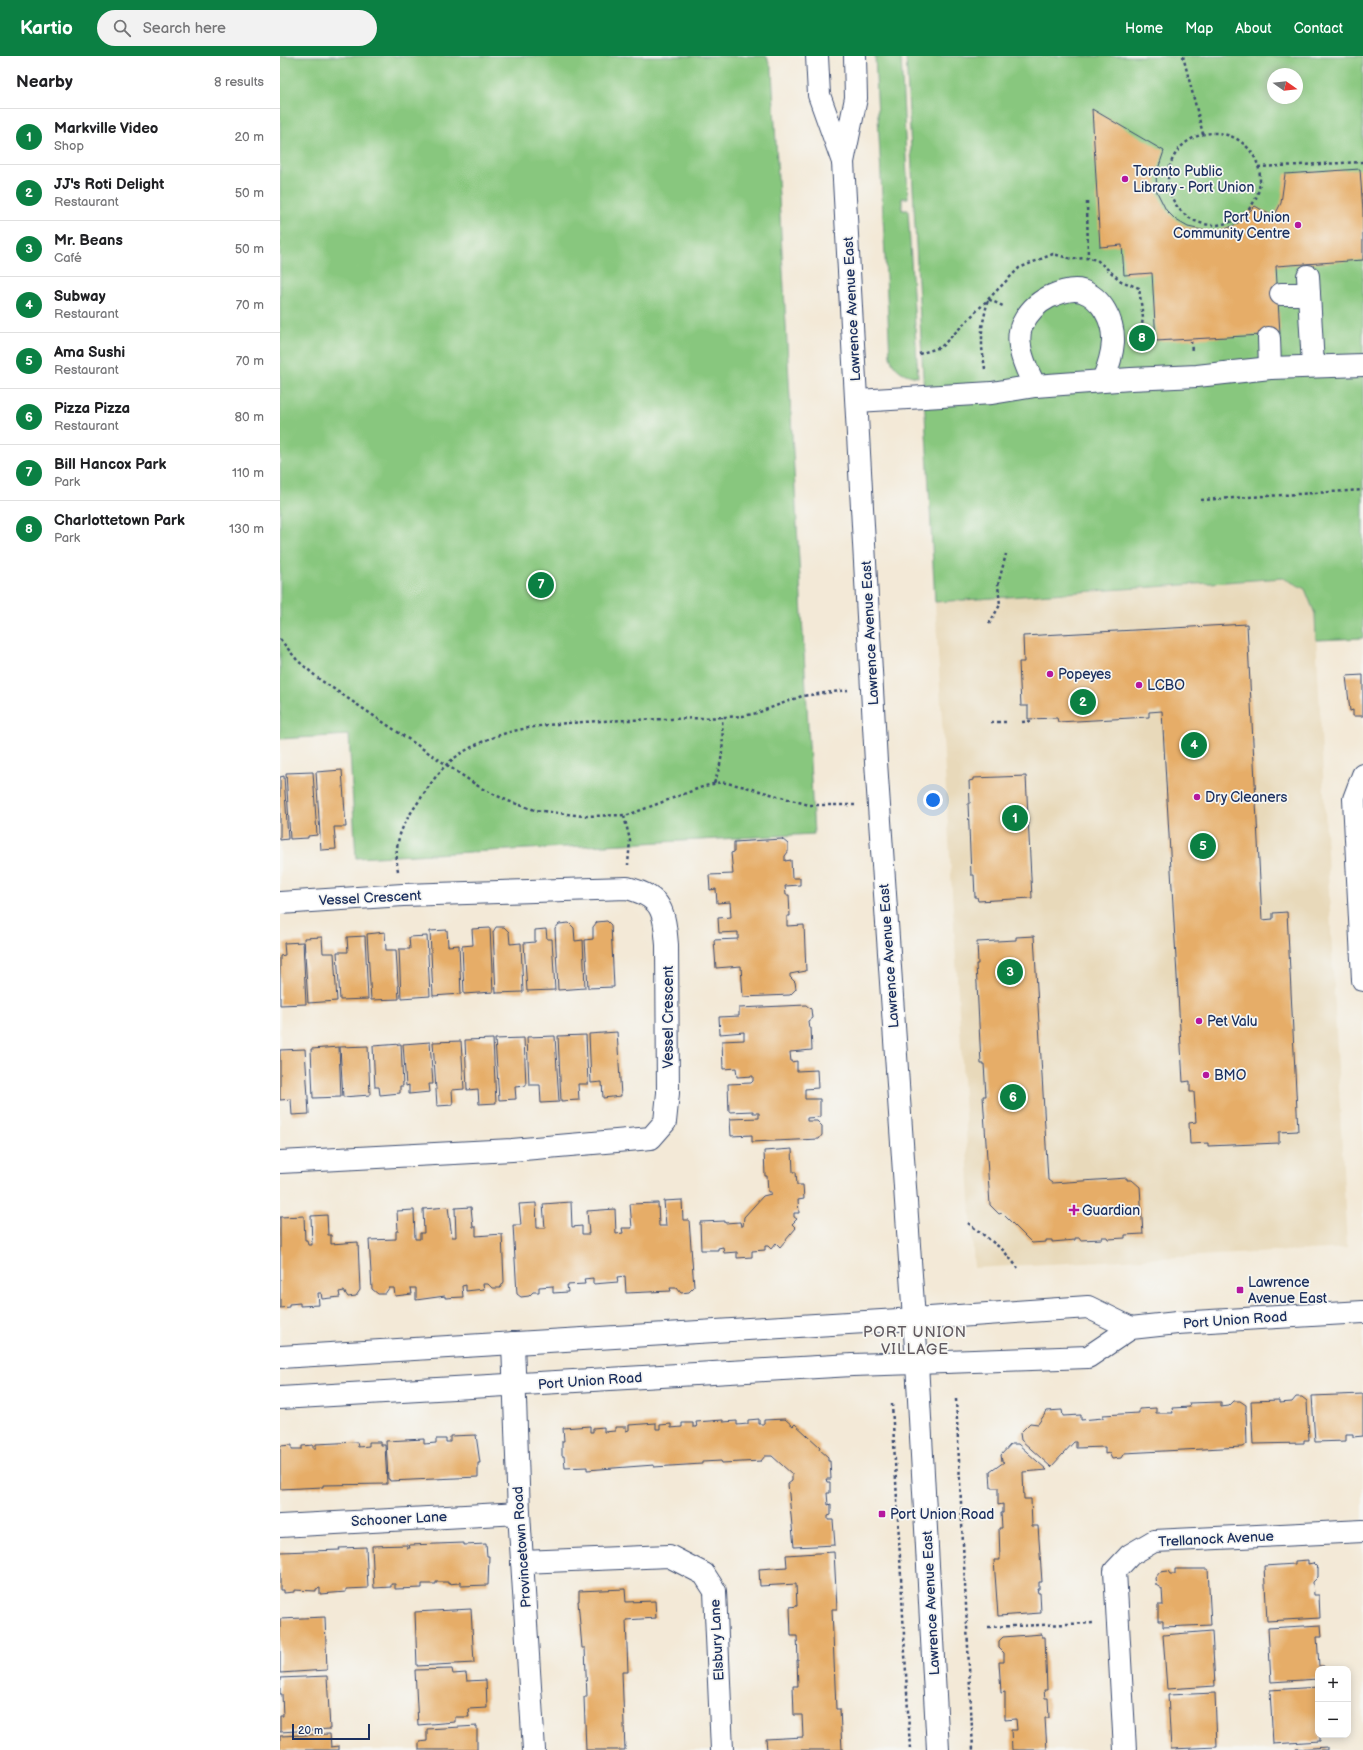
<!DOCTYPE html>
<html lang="en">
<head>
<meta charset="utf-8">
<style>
	:root { --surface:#fff; --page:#f2f2f2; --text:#202124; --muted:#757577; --line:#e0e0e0; --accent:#0b8043 }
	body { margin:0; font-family:"Balsamiq Sans",sans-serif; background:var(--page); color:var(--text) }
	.controls { position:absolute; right:12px; bottom:12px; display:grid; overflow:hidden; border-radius:8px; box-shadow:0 2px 10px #0003 }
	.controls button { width:36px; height:36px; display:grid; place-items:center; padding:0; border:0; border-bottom:1px solid var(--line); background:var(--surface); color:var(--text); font:20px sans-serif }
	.compass { position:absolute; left:987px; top:12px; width:36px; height:36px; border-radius:50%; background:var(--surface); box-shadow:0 2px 10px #0003; rotate:104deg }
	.scale { position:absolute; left:12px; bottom:10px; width:78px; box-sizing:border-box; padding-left:4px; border:2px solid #1b2f5e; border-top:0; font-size:11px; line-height:14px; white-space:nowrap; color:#1b2f5e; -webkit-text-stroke:3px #f6f6f2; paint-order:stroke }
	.you { position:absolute; left:653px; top:744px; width:14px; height:14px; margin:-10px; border:3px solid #fff; border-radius:50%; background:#1a73e8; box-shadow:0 0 0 6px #1a73e833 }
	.badge { display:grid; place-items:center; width:26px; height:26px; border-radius:50%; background:var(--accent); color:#fff; font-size:13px; font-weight:700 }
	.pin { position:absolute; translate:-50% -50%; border:2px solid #fff; box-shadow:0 1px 4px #0006 }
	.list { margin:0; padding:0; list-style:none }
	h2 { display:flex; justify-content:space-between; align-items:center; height:52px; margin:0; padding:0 16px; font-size:17px }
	h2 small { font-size:13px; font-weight:400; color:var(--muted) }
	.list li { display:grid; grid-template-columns:26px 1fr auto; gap:12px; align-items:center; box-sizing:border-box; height:56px; padding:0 16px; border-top:1px solid var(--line) }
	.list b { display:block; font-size:15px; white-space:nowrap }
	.list p { margin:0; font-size:13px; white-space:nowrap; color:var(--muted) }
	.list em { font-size:13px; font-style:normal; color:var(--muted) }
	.icon { flex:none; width:22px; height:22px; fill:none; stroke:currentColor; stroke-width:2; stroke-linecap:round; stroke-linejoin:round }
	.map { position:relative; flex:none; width:1083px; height:1694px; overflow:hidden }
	header { display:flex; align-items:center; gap:24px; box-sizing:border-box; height:56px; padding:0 20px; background:var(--accent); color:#fff }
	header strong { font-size:19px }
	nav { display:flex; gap:22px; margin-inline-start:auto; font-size:14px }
	.search { width:280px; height:36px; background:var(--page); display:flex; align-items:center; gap:10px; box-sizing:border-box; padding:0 14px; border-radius:22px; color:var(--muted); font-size:15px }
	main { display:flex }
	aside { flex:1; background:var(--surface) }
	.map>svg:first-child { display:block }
	.built { fill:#e8d9ba }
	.green { fill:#88c77e; stroke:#527b6e; fill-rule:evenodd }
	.building { fill:#e6ad67 }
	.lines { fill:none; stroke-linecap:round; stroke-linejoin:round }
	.minor-casing { stroke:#3b4b70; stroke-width:24 }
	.major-casing { stroke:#3b4b70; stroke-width:24 }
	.path { stroke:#3b4b70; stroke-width:2.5; stroke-dasharray:3 3; stroke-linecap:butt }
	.minor { stroke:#fff; stroke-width:22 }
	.major { stroke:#fff; stroke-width:22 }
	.poi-dot { fill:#b5179e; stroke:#f6f6f2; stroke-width:1.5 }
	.labels { text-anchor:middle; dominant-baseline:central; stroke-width:3.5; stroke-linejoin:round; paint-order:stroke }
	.poi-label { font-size:14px; fill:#1b2f5e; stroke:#f6f6f2; text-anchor:start }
	.street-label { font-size:14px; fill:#1b2f5e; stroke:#f6f6f2 }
	.neighbourhood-label { font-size:15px; letter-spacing:1px; fill:#625b61; stroke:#f6f6f2 }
</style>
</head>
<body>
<header>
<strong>Kartio</strong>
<div class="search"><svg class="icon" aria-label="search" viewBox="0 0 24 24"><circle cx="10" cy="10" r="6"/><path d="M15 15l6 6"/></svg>Search here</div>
<nav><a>Home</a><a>Map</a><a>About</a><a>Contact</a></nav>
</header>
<main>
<aside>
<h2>Nearby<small>8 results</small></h2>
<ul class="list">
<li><span class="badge">1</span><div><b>Markville Video</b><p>Shop</p></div><em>20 m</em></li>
<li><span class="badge">2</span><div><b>JJ's Roti Delight</b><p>Restaurant</p></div><em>50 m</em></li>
<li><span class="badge">3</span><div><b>Mr. Beans</b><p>Café</p></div><em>50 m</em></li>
<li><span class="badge">4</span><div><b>Subway</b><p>Restaurant</p></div><em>70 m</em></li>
<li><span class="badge">5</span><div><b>Ama Sushi</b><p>Restaurant</p></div><em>70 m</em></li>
<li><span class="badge">6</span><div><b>Pizza Pizza</b><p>Restaurant</p></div><em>80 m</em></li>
<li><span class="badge">7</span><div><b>Bill Hancox Park</b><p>Park</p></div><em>110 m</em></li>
<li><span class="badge">8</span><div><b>Charlottetown Park</b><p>Park</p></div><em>130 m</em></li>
</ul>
</aside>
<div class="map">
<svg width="1083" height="1694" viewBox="0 0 1083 1694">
	<rect width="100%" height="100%" fill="#f6f6f2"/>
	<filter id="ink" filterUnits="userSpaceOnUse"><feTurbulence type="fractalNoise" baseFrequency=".025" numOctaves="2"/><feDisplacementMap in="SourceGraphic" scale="8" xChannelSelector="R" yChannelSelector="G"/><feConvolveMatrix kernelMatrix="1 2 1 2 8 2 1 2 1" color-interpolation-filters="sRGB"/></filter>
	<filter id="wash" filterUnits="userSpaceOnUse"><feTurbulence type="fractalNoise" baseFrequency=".012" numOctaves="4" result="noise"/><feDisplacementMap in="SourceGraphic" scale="16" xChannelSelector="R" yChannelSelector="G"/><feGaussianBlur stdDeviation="0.9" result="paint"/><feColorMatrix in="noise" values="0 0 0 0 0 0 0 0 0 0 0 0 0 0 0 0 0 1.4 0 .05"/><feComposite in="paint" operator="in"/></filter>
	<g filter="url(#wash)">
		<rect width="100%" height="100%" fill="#f3e9d7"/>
		<path class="built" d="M1003 522 1025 533 1035 558 1067 1192 694 1212 655 546Z"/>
		<g class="green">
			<path d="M0 0H486L487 1 492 14 534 778 76 802 69 679 0 683Z"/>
			<path d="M595 0H621L628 142H622V154H628L638 321C625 319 615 315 610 301Z"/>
			<path d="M626 0H1083V582L1036 584 1035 558 1025 533 1003 522 655 546ZM993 18H1017V42H993Z"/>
		</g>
		<g id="blocks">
			<g class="building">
				<path d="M812 53 884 95 876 119 877 136 886 154 896 164 908 171 931 176 948 172 958 167 975 150 994 161 1001 147 1005 118 1080 113 1083 155V204L996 210 1000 278 876 285 872 217 844 219 842 189 820 191Z"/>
				<path d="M967 568 982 864 993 863V857L1007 856 1018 1075 999 1076V1087L928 1090V1087L910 1088 909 1067 916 1066 914 1036H910V1025L903 1026 882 655 869 656V661L778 666 777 662 748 663V650H741L739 606H744L743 580Z"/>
				<path d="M1083 619V660H1073V654L1070 655 1066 620Z"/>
				<path d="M62 714 66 771H54L56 793 41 794 36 716Z"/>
				<path d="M33 716 37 779 28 780V782L10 783 6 717Z"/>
				<path d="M4 720 8 783 0 784V721Z"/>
				<path d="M746 720 752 842 698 845 697 841H695L694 819H691L688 747H690L689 725 693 724V722Z"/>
				<path d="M502 783 508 788V796L505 800V805L511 804 512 822H520V829L505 830 506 839H509L510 860H507V870L524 869 526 915 510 918V921L515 926 516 933 510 939 463 941 461 910 436 912 434 884 458 883V876L439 877 438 862 451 861 450 846 437 847 436 833 430 834 429 819 453 818 451 797 454 796V786Z"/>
				<path d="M327 865 331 869 334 931 308 932 305 884 313 883V871L317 866Z"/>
				<path d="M289 867 294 872 295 885 303 884 305 932 278 934 275 873 279 868Z"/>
				<path d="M216 871H224L229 876 230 888 241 887 243 936 216 937 213 876Z"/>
				<path d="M210 872 213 936 184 938 182 890 193 889 192 873Z"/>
				<path d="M266 873 267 883H272L275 934 247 935 244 887 255 886V874Z"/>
				<path d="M167 874 168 890 179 889 181 938 153 940 150 875Z"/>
				<path d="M105 876 106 894H116L119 943 91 944 87 878Z"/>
				<path d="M85 880 88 943 60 944 57 896H68L67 881Z"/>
				<path d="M147 880 150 940 121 942 119 893H130L129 881Z"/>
				<path d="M754 880 768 1124 772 1127 847 1122V1124H852L860 1131 863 1178 845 1179V1182L828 1183 827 1181H822V1183L800 1184V1182H795V1184L772 1186V1184H766V1186L752 1187 722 1157 719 1158 710 1149 703 1040H706L704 1008H701L696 908H698L697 886 736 884V881Z"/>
				<path d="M42 881 43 897H54L57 945 28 947 24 882Z"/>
				<path d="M23 886 26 948 0 949V900L5 899 4 887Z"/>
				<path d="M526 949 531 953 532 962 528 965 529 972H531L532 994 510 996 511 1006 517 1005V1015L537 1014 538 1032 525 1033V1043H540V1061L527 1062V1065H537L542 1070V1079L539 1083 472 1086V1079L451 1080 450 1063 479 1062V1057H473V1055L449 1056 448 1028 471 1027 473 1025V1020L457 1021 456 1012 443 1013 442 985 464 984V976L440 978 439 961 459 960V952Z"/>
				<path d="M337 976 341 1040 323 1042 322 1026 311 1027 309 978Z"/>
				<path d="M306 979 308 1028H298L299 1044 281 1045 278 980Z"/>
				<path d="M275 980 279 1046 261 1047 260 1029H249L247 981Z"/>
				<path d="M244 982 246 1030 235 1031 236 1043 219 1044 215 983Z"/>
				<path d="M213 983 216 1047 199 1048 198 1033 187 1034 185 984Z"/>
				<path d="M181 985 184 1033 172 1034 173 1049 157 1050 153 986Z"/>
				<path d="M150 986 153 1028H149L150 1036 129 1038V1029L126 1030 123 988Z"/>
				<path d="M121 988 123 1030H120V1037L100 1039 99 1031H95L93 990Z"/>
				<path d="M88 990 90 1039 63 1041 60 991Z"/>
				<path d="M59 991 61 1041 33 1042 31 993Z"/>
				<path d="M25 993 29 1058 12 1059 11 1043 0 1044V994Z"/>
				<path d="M512 1093 513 1116H516L517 1129H523L524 1143 518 1144 519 1157H514V1161L517 1163 512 1168 516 1172 500 1191 496 1187 491 1193 488 1190H485V1194L472 1195V1201L457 1202V1196L444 1197 443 1191 438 1192V1194H421L420 1166 445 1165V1167L460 1166 461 1170H463L464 1161 483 1140 491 1138V1136H488L487 1120H485L484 1095Z"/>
				<path d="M402 1144 403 1164H409L414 1231 409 1236 401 1237 397 1232H390L391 1235 346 1237 345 1220 337 1221 338 1226 313 1228V1222L304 1223 305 1228 287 1229 288 1236 273 1237V1230L259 1231V1236H253L249 1240 241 1241 237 1238 233 1169H241L239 1148 256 1147 257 1172H265L263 1148 291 1146 292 1171 302 1170V1178H309L307 1155 335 1153 336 1178 343 1177 342 1172H352L350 1148 378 1147 379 1170H386L384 1145Z"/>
				<path d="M168 1151 172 1181H176L175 1152 191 1151 193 1171H196V1180L222 1178 224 1226 220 1232H212L208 1228H203L204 1233 186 1235V1229L182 1230 183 1241 165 1242V1240L136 1244V1232H131L132 1238 115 1240 114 1232H109L105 1238H98L92 1233 89 1184 116 1183V1175H118L117 1155 134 1154 135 1183H140V1177H144L143 1153Z"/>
				<path d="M47 1159 48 1179H51V1188L78 1186 80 1234 76 1240 68 1241 64 1235 59 1236 60 1241 42 1243 41 1237H38L39 1249 20 1250V1247L9 1248V1251L0 1252V1161L24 1160 25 1184H27L28 1189H32L31 1160Z"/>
				<path d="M1083 1338V1380L1073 1381V1378H1066V1385L1035 1386 1032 1340Z"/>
				<path d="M1016 1341H1022L1027 1345 1029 1384H1024V1387L973 1388 971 1345 999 1344V1347L1012 1346Z"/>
				<path d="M954 1345H960L966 1349V1356L965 1357H966L967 1388 962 1391 844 1397 841 1402 832 1403 829 1397 825 1398V1391L796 1392V1386H794L771 1411 741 1384 740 1377 750 1367 758 1368 767 1355 782 1354 783 1360 801 1359V1364L823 1362V1359L859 1357V1353L876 1352V1357H893L892 1352 910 1351 909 1347 941 1346V1351L949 1350Z"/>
				<path d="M479 1363V1368H484V1364L505 1363 513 1370 515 1368 540 1391 539 1393 548 1401V1405H550L551 1423H546L547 1426H550V1437H547L548 1449 551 1448V1459L548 1460V1464H553L555 1489 514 1491 508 1428 512 1425V1418L492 1400H485L481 1405 442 1407 441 1405 422 1406V1408L374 1411V1409L307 1414V1411L285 1412 284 1400H282V1385H284L283 1372 310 1370V1376H313V1372L324 1371V1376L335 1375V1371H346V1375L349 1374V1369L376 1367V1373H380V1369L391 1368V1372L402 1371V1367H413V1371H417L416 1366 443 1364V1366L457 1365V1369L468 1368V1364Z"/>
				<path d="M196 1379 200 1407H198V1421L110 1425 109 1423H108L106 1385 144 1383V1388L156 1387V1383H166V1386H170V1380Z"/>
				<path d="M77 1386 78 1391 89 1390V1386H100V1389H105L107 1428 43 1429V1431L0 1433V1390L12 1389V1393H22V1390L33 1389V1392H36V1388Z"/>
				<path d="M731 1388H738L767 1414 743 1416 744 1443H751L752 1470H758L762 1526H759V1533H757L758 1537H760L761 1557 718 1560 714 1504H720L719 1472H722L721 1457H723V1448L718 1449V1432H711L710 1416 724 1406 722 1405 721 1399Z"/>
				<path d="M184 1487V1489L206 1488 207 1500H209L208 1529 181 1530V1525L179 1526V1527L168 1528V1526H156V1528H142V1532L115 1533V1528H111V1531L94 1532 92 1490 127 1489V1492H130L129 1489Z"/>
				<path d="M86 1491 88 1532 66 1533V1536L40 1538V1532L36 1533V1535L14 1534V1536L4 1537V1534H0V1496L60 1494 59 1492Z"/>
				<path d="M554 1496 557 1553H552L554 1604 556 1653H560L562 1694H487L486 1683 523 1681 522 1659H514L513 1630H518L517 1604H518L517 1580H511L510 1551 517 1550 516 1528 480 1530 479 1513 507 1511 506 1499Z"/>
				<path d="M1028 1504V1508L1033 1507 1038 1512V1521L1033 1526 1034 1539H1039L1040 1562 987 1565 984 1510 1015 1508V1505Z"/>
				<path d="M895 1513H928L931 1569 883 1571V1565H878V1549H883L882 1533 876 1529 875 1522 880 1516 888 1515 890 1518H895Z"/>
				<path d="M345 1533 346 1546 375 1545 376 1562 346 1564 348 1616H342L345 1694H306L304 1641H307L305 1592H302L298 1545H299V1535Z"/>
				<path d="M191 1553 194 1607 137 1610 135 1556Z"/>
				<path d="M45 1561 47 1614 0 1617V1563Z"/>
				<path d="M1041 1569 1042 1581H1037L1039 1610H1044V1613H1038V1623L991 1626 988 1572Z"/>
				<path d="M932 1575 935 1630 887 1633 883 1579Z"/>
				<path d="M762 1578V1581H765L767 1634H764L765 1642H768L769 1662H765L767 1694H732L731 1674H737L736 1663 725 1664V1636L721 1637 719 1606H724V1597L719 1592V1585L723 1581Z"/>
				<path d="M172 1613 173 1618 186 1617 187 1625 206 1624 207 1652 188 1653 189 1661H175V1666L138 1669 135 1614Z"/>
				<path d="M47 1620 50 1673 0 1676V1660H3L2 1638H0V1622Z"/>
				<path d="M1038 1631V1679H1040V1685L993 1688 990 1634Z"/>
				<path d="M935 1637 937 1691 891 1693 888 1639Z"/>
				<path d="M197 1670V1694H139V1686L147 1685V1673Z"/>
				<path d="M50 1678 51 1691 59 1690V1694H0V1680Z"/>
				<path d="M1047 1691V1694H1016V1693Z"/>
			</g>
		</g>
	</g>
	<g filter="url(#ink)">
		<use href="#blocks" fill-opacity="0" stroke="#3b4b70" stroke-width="1"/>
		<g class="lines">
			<defs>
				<g id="minor">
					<path d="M1028 220 1033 310"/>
					<path d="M1001 238H1029"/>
					<path d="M989 282 990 312"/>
					<path d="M755 330C746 313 734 287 742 269 748 256 757 247 769 241 778 237 792 232 802 235 822 242 834 265 833 286 832 300 828 312 823 324"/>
					<path d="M577 345 712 337 755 330 851 323 917 320 990 312 1083 309"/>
					<path d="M1083 719 1074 743 1083 924"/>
					<path d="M0 847 123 839 347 832C383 841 384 855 387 889L388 1037 385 1066 371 1082 232 1094 0 1106"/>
					<path d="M233 1287 239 1457 254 1694"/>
					<path d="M0 1301 635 1263"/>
					<path d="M0 1342 572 1309 637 1307"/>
					<path d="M0 1470 239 1457"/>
					<path d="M242 1506 389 1500 424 1518 435 1535 442 1694"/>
					<path d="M845 1694 835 1515 850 1499 874 1485 1083 1475"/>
				</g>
				<g id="major">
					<path d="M537 0 539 39 563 106"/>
					<path d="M575 0 576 42 563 106 596 706 637 1307 658 1694"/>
					<path d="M635 1263 808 1251 851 1272"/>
					<path d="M637 1307 808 1301 851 1272 897 1267 1083 1256"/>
				</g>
			</defs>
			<use href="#minor" class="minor-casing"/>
			<use href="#major" class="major-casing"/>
			<g class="path">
				<path d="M903 0 923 78"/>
				<circle cx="934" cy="123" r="46"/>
				<path d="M978 111 1083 106"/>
				<path d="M807 146 808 202"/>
				<path d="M911 285 912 296"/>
				<path d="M639 298 661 291 739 212 773 198 792 203 808 202 817 204 841 225 859 232 863 262 859 287 863 299"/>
				<path d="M705 313 702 292V271L708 243 725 251"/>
				<path d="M921 444 1083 434"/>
				<path d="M709 568 720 549 718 529 726 498"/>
				<path d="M0 583 17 604 39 623 201 732 228 745 255 754 303 760 348 759 425 730 441 726 466 731 529 749H575"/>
				<path d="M711 666H729"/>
				<path d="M742 666 753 665"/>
				<path d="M434 727C444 703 443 687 442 661"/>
				<path d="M344 760 350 784 348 809"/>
				<path d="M118 815C113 785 122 769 139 745 149 730 159 714 173 703 217 670 269 668 321 665 368 663 416 663 463 660L477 657 522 640 568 634"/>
				<path d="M688 1167 723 1194 738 1212"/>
				<path d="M676 1343 693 1694"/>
				<path d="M612 1348 630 1694"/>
				<path d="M708 1571 814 1567"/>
			</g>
			<use href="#minor" class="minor"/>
			<use href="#major" class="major"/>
		</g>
	</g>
	<g class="poi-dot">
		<circle cx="845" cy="123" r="4"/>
		<circle cx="1018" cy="169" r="4"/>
		<circle cx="770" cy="618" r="4"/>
		<circle cx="859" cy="629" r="4"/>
		<circle cx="917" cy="741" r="4"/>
		<circle cx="919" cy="965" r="4"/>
		<circle cx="926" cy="1019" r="4"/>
		<path d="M792 1148h4v4h4v4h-4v4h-4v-4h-4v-4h4z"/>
		<rect x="956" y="1230" width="8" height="8" rx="2"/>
		<rect x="598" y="1454" width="8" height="8" rx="2"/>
	</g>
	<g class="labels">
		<g class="poi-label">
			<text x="853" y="115">Toronto Public<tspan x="853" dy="16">Library - Port Union</tspan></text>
			<text x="1010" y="161" text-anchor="end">Port Union<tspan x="1010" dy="16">Community Centre</tspan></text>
			<text x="778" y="618">Popeyes</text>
			<text x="867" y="629">LCBO</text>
			<text x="925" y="741">Dry Cleaners</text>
			<text x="927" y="965">Pet Valu</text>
			<text x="934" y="1019">BMO</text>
			<text x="802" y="1154">Guardian</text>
			<text x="968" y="1226">Lawrence<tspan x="968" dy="16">Avenue East</tspan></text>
			<text x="610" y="1458">Port Union Road</text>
		</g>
		<g class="street-label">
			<text transform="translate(572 253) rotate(-93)">Lawrence Avenue East</text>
			<text transform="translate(590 577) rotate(-93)">Lawrence Avenue East</text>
			<text transform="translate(90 842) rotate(-3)">Vessel Crescent</text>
			<text transform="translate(609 900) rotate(-94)">Lawrence Avenue East</text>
			<text transform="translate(388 961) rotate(-90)">Vessel Crescent</text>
			<text transform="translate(955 1264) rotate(-4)">Port Union Road</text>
			<text transform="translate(310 1325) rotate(-4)">Port Union Road</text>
			<text transform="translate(119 1463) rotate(-3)">Schooner Lane</text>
			<text transform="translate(936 1483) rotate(-3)">Trellanock Avenue</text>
			<text transform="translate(242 1491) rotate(-94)">Provincetown Road</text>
			<text transform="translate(651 1547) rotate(-93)">Lawrence Avenue East</text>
			<text transform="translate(437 1584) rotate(-93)">Elsbury Lane</text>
		</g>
		<g class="neighbourhood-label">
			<text x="635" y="1276">PORT UNION<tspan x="635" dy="17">VILLAGE</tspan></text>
		</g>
	</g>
</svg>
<div class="controls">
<button>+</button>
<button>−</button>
</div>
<svg class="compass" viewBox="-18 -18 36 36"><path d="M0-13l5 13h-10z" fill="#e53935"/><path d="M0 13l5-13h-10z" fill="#757577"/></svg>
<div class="scale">20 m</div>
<div class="you"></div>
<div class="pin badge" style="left:735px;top:762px">1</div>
<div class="pin badge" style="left:803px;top:646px">2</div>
<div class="pin badge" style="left:730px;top:916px">3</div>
<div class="pin badge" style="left:914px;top:689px">4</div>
<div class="pin badge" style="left:923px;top:790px">5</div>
<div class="pin badge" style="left:733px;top:1041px">6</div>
<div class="pin badge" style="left:261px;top:529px">7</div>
<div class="pin badge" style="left:862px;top:282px">8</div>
</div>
</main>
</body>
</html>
